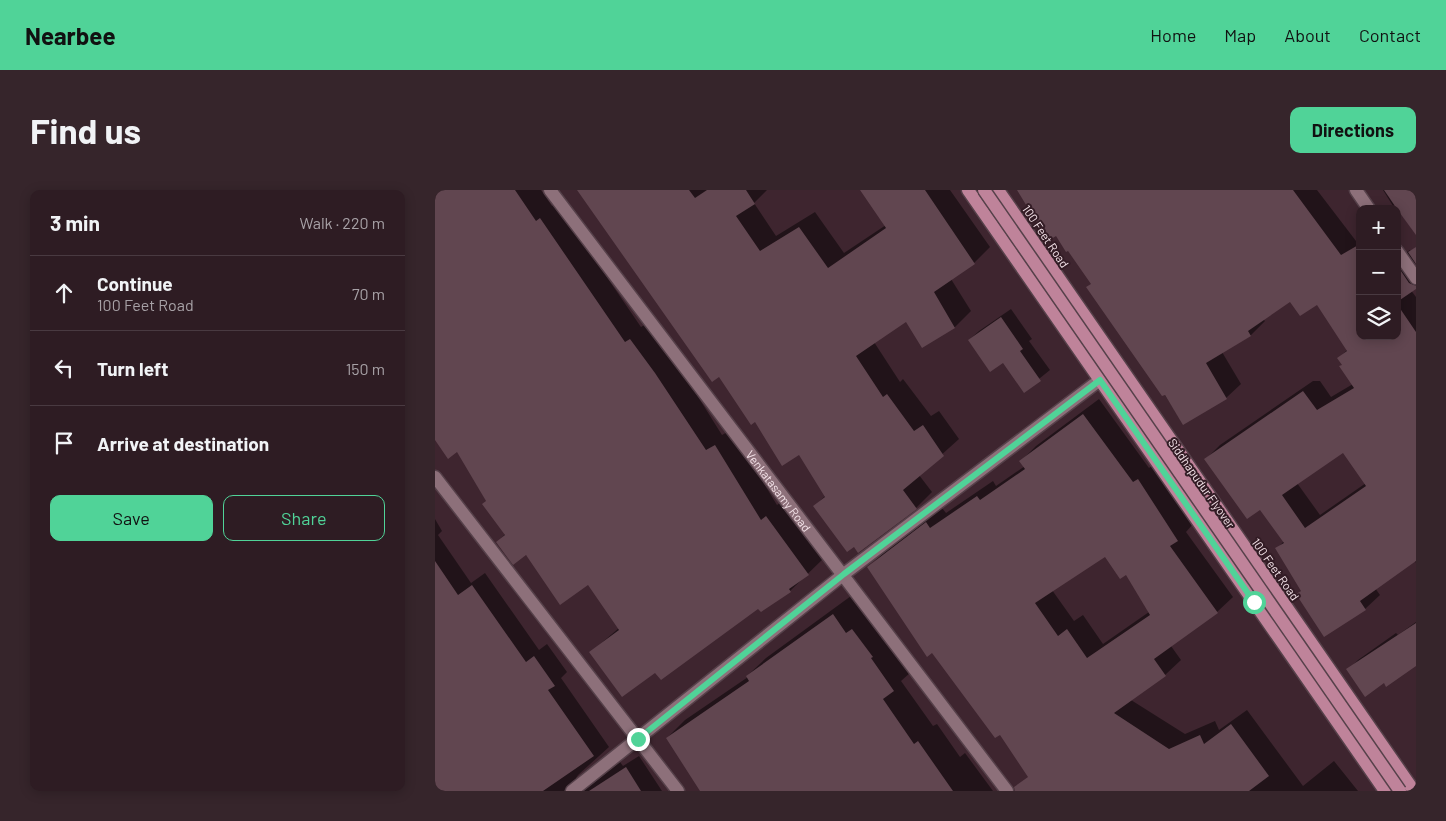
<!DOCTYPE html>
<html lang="en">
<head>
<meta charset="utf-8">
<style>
	:root { --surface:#2e1c23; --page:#36252b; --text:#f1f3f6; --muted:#a7a1a6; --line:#493a41; --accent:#50d398 }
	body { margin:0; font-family:Barlow,sans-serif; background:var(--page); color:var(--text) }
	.controls { position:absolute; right:15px; top:15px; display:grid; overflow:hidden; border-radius:10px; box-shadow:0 2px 12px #0003 }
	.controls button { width:45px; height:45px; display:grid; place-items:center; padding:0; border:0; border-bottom:1px solid var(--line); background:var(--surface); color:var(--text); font:25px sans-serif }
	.stop { position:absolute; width:15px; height:15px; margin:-11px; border:4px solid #50d398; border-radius:50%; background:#fff }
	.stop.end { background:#50d398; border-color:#fff; box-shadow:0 1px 5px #0008 }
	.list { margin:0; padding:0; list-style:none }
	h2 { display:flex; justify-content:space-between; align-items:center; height:65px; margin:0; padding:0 20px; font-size:21px }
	h2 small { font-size:16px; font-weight:400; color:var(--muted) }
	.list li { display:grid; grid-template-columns:32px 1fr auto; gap:15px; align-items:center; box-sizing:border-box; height:75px; padding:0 20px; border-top:1px solid var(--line) }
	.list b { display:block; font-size:19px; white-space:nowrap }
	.list p { margin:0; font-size:16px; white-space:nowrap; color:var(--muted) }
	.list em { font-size:16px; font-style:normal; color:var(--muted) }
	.actions { display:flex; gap:10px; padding:15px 20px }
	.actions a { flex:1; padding:11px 0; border:1px solid var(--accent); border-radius:10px; text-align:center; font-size:18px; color:var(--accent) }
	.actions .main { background:var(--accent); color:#111 }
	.icon { flex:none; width:28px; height:28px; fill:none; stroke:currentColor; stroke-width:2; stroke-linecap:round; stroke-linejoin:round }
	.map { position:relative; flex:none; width:981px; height:601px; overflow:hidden; border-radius:10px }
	header { display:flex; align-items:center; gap:30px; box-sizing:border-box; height:70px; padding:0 25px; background:var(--accent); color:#111 }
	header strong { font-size:24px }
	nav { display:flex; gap:28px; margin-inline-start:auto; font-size:18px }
	.intro { display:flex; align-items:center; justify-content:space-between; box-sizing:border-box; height:120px; padding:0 30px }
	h1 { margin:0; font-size:35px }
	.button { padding:12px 22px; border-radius:10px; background:var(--accent); color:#111; font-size:18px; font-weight:700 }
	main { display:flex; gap:30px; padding:0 30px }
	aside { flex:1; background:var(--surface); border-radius:10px; box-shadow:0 2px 12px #0003 }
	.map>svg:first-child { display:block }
	.shadow { fill:#0007; fill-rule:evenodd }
	.building { fill:#614650; fill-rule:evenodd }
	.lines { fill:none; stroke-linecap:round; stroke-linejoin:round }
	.minor-casing { stroke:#56414a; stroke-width:15 }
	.major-casing { stroke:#56414a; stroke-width:15 }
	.minor { stroke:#8d707a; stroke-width:12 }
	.major { stroke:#bf839a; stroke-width:12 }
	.major-bridge-casing { stroke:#56414a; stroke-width:15; stroke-linecap:butt }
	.major-bridge { stroke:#bf839a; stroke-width:12 }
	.route { stroke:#50d398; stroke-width:6 }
	.labels { text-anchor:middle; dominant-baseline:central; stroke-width:4; stroke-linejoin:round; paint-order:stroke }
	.street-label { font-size:12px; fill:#f5e4ea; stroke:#331c25 }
</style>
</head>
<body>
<header>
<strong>Nearbee</strong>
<nav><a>Home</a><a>Map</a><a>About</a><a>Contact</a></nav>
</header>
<div class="intro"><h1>Find us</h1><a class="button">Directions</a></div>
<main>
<aside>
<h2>3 min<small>Walk · 220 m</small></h2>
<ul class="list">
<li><svg class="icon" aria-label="ahead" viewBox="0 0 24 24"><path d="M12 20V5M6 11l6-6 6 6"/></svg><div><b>Continue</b><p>100 Feet Road</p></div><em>70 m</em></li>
<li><svg class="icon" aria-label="left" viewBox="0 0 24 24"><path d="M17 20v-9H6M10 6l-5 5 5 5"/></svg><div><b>Turn left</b></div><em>150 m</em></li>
<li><svg class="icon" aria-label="arrive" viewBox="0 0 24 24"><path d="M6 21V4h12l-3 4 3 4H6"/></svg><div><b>Arrive at destination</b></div></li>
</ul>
<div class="actions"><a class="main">Save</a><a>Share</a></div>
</aside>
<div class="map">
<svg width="981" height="601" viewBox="0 0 981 601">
	<rect width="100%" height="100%" fill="#3e252f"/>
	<g class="shadow">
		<path d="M0 0H106L117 16 121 13 206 137 211 134 260 202 287 245 296 240 342 315 348 311 389 368 355 401 326 421 324 417 221 481 156 462 184 438 153 394 63 352 70 344 23 261 0 248Z"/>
		<path d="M144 0H332L319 13 341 46 380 22 409 63 451 35 427 0H515L555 57 539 73 516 89 536 121 520 137 488 156 472 130 439 152 465 192 468 189 496 226 504 221 524 249 484 285 497 302 481 318 419 355 380 316 391 305 364 264 321 230Z"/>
		<path d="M583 0H882L921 51 925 49V146H962V68L975 60 978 63 981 57 980 94 975 99 981 107V373L980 371 940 398 945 405 930 419 863 404 867 400 842 359 849 351 825 318 771 269 785 255 878 191H885L896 207 918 194 904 168 913 159 883 113 855 110 828 129 830 131 815 146 787 162 806 194 791 208 748 233 657 93 621 44 613 50ZM909 261 931 293 885 325 862 293Z"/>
		<path d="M948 0H981V43L961 14 958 16Z"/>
		<path d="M576 119 597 149 594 151 615 180 589 201 569 171 534 150 544 141Z"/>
		<path d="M664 209 714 278 718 275 758 334 751 342 798 407 782 422 736 456 746 470 730 485 696 510 750 544 780 531 784 540 812 520 868 596 899 571 923 601H597L594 586 566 543 434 377 449 362 507 318 511 323 558 291 561 296 590 276 586 271 601 256ZM670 365 692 383 714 422 668 454 648 425 639 431 617 400Z"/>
		<path d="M0 329 7 341 3 345 36 393 50 383 104 460 112 454 132 482 126 488 174 557 143 585 141 588 144 594 148 596 156 595 185 572 188 576 204 566 227 601H0Z"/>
		<path d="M416 406 430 425 436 421 476 482 466 491 498 536 502 534 525 567 530 563 558 601H273L232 548 250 530 313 487 312 486 331 468Z"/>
		<path d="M981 432V474L950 492 913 480 923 470 961 443 963 445Z"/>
	</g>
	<g class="building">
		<path d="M0 0H80L101 31 105 28 190 152 195 149 220 183 271 260 280 255 326 330 331 326 374 385 354 399 356 402 326 422 323 419 226 490 220 483 187 507 154 462 184 440 153 395 125 415 91 365 78 375 61 352 70 345 47 314 51 311 22 262 13 269 0 250Z"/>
		<path d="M142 0H254L260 8 272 0H311L320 14 301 26 325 61 364 37 393 78 451 38 425 0H490L540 74 499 102 520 138 487 158 471 132 421 166 448 207 452 204 479 241 488 235 509 266 468 300 482 319 423 363 419 357 412 362 378 316 390 307 364 265 347 276 320 232 316 235 284 187 277 192Z"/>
		<path d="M582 0H858L906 65 925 54V146H962V114L981 142V371L925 411 931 420 889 447 861 404 866 401 840 358 849 353 825 320 812 329 769 269 868 201 882 220 919 198 904 176 907 175 902 168 912 161 882 115 865 126 855 112 813 141 816 146 771 173 792 209 748 235 730 205 727 206 651 97 656 94 633 61 631 62 621 46 613 51ZM908 263 931 296 870 338 847 305Z"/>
		<path d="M949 0H981V45L962 19Z"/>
		<path d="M981 57V74L973 62Z"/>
		<path d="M962 75 974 93 981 96V99L962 112Z"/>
		<path d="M566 127 588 159 585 161 606 191 589 203 568 173 555 182 533 150Z"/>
		<path d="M648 224 698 292 703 289 743 351 735 356 783 423 719 469 731 486 679 523 734 559 765 545 769 554 796 534 834 586 814 601H580L579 597 593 587 565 545 560 548 497 463 492 467 432 377 491 332 495 338 542 306 545 310 590 279 584 271ZM670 367 685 389 691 385 715 425 652 468 632 439 623 446 600 413Z"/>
		<path d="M0 371 23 405 37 395 91 472 99 466 120 496 113 500 159 566 108 601H0Z"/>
		<path d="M398 424 411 443 417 439 438 467 436 468 459 501 448 509 479 554 483 551 518 601H265L231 548 314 491 311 486Z"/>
		<path d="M981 433V476L951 497 949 493 930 507 911 479Z"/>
		<path d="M191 577 206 601H154Z"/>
	</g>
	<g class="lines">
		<defs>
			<g id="minor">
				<path id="s1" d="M115 0 572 601"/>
				<path d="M921 0 934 19"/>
				<path d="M962 61 981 88"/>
				<path d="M0 287 243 601"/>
				<path d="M137 601 409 384 674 183"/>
			</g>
			<g id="major">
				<path d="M533 0 950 601"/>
				<path d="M563 0 979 601"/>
			</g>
		</defs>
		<use href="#minor" class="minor-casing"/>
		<use href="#major" class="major-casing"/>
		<use href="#minor" class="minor"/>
		<use href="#major" class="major"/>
		<defs>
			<path id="major-bridge" d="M549 0 965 601"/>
		</defs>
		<use href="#major-bridge" class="major-bridge-casing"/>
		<use href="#major-bridge" class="major-bridge"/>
	</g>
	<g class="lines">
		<path class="route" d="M203 549 409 384 665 190 819 412"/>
	</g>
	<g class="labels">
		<g class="street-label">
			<text transform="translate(611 46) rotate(56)">100 Feet Road</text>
			<text transform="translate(767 293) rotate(55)">Siddhapudur Flyover</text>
			<text stroke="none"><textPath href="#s1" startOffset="378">Venkatasamy Road</textPath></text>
			<text transform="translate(841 379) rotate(55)">100 Feet Road</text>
		</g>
	</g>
</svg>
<div class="controls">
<button>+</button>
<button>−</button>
<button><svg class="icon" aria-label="layers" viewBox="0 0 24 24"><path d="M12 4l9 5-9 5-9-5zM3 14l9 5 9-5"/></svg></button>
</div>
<div class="stop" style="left:819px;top:412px"></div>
<div class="stop end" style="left:203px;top:549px"></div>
</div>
</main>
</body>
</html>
